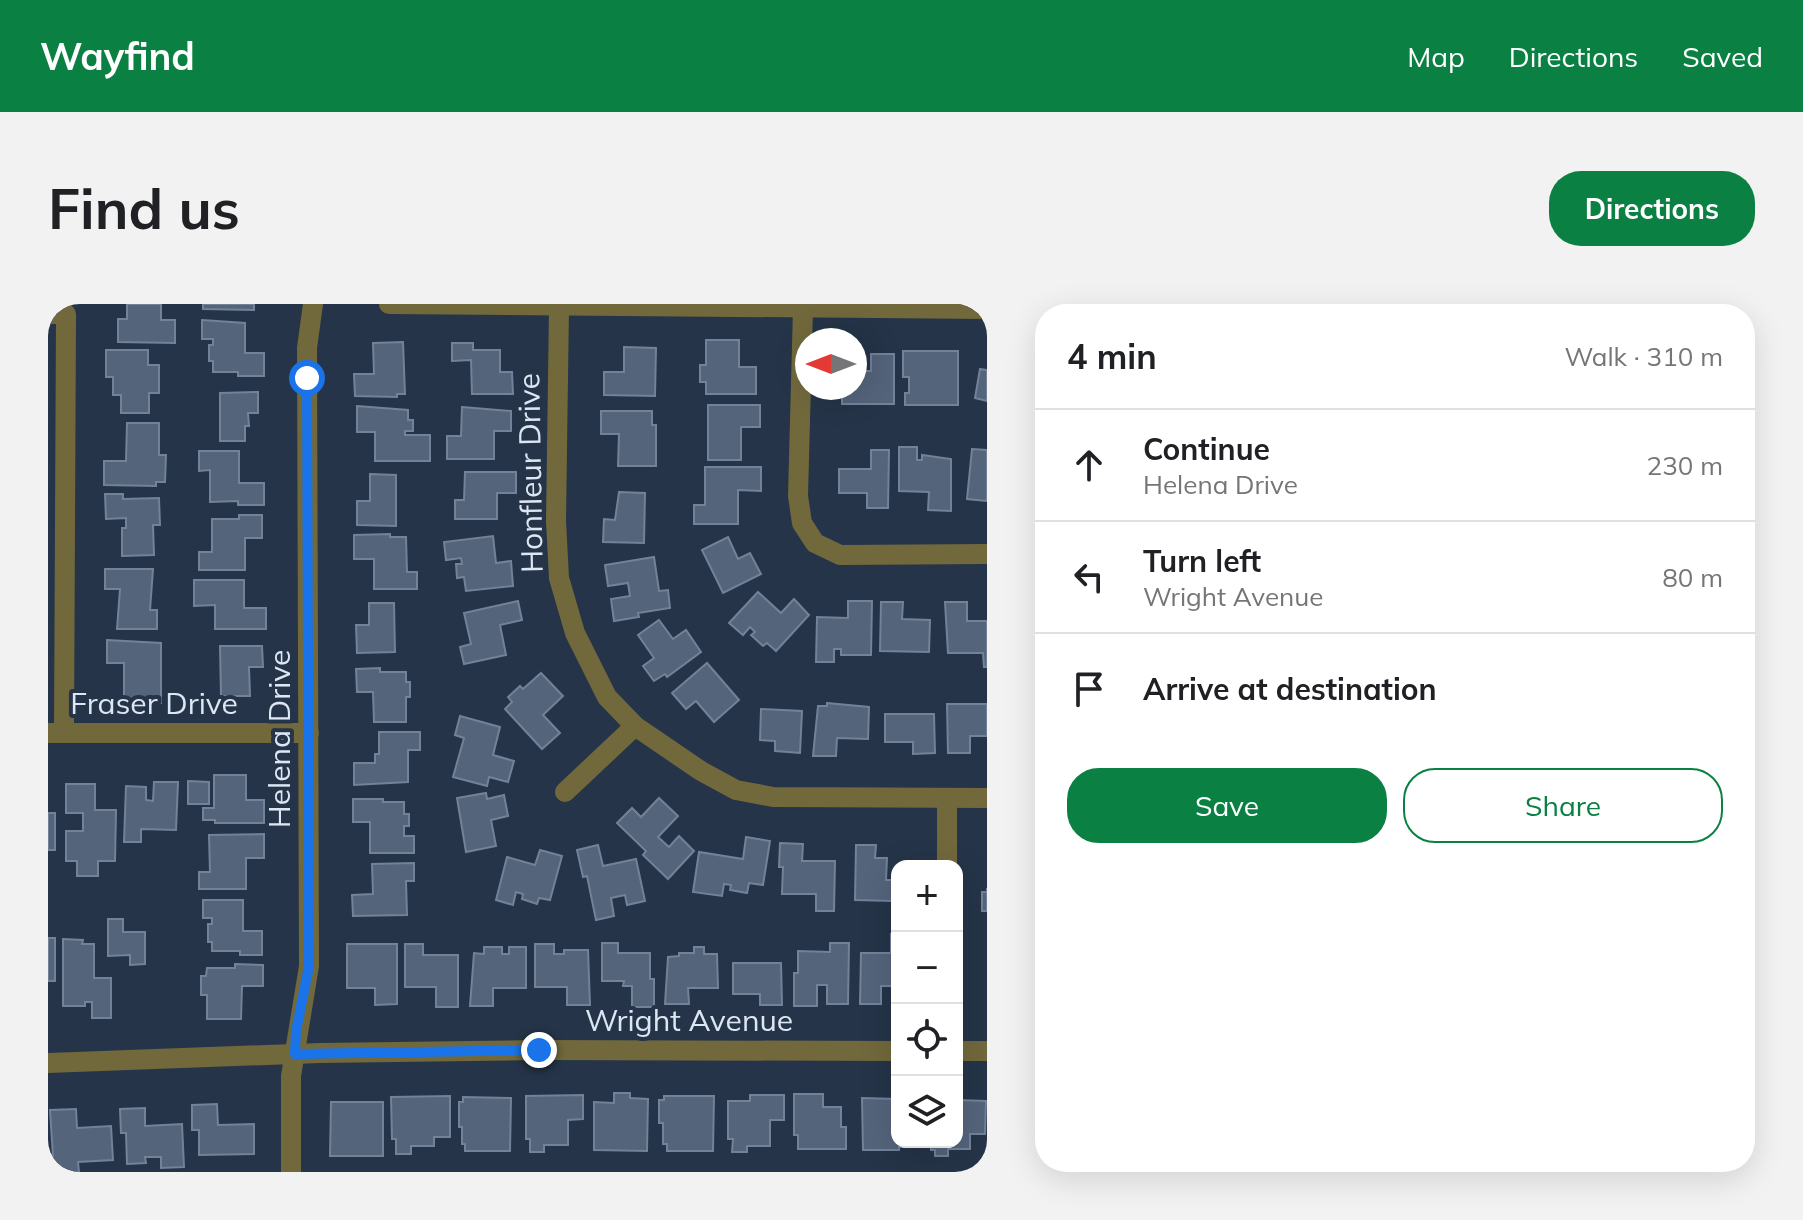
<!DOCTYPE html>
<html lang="en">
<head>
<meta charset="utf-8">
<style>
	:root { --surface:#fff; --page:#f2f2f2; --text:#202124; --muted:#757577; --line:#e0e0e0; --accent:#0b8043 }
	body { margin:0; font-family:Mulish,sans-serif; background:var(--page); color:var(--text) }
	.controls { position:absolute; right:24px; bottom:24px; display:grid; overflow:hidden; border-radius:16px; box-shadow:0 8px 32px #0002 }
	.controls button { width:72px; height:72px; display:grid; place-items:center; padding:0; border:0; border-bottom:2px solid var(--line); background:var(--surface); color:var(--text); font:40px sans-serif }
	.compass { position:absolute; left:747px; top:24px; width:72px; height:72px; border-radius:50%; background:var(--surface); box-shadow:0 8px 32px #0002; rotate:270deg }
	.stop { position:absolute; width:24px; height:24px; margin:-18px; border:6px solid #1a73e8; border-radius:50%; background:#fff }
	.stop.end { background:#1a73e8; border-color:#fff; box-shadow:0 2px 8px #0008 }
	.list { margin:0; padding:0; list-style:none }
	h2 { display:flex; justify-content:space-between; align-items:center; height:104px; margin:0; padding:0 32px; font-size:34px }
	h2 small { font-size:26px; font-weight:400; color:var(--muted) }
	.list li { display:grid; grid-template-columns:52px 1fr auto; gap:24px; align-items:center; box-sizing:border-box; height:112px; padding:0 32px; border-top:2px solid var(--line) }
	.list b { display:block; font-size:30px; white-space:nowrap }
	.list p { margin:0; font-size:26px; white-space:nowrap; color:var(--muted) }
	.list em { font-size:26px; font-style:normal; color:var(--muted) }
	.actions { display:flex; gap:16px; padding:24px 32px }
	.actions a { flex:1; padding:18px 0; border:2px solid var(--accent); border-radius:32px; text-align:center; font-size:28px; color:var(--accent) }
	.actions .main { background:var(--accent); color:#fff }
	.icon { flex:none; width:44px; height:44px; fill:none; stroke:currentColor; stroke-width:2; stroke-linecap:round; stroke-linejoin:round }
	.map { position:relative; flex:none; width:939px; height:868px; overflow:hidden; border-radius:32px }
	header { display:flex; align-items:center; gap:48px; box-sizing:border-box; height:112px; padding:0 40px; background:var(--accent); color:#fff }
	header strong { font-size:38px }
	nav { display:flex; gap:44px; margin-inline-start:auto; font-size:28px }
	.intro { display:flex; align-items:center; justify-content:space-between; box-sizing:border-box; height:192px; padding:0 48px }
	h1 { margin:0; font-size:56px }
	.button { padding:20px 36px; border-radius:32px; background:var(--accent); color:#fff; font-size:28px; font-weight:700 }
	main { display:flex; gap:48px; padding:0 48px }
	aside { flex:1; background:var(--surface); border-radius:32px; box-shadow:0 8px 32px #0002 }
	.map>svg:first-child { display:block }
	.building { fill:#54647b; stroke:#718299; stroke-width:2 }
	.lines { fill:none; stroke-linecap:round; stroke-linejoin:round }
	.minor { stroke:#71693c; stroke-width:20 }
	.route { stroke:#1a73e8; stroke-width:10 }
	.labels { text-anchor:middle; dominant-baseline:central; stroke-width:8; stroke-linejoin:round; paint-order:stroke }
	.street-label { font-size:30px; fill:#dde6f3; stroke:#253448 }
</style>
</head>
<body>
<header>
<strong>Wayfind</strong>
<nav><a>Map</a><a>Directions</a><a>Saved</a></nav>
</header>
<div class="intro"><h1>Find us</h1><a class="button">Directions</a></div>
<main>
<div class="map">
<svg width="939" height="868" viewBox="0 0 939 868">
	<rect width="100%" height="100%" fill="#253448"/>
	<g class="building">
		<path d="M79 0H113V16H127V39L70 38V15H79Z"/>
		<path d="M155 0H206V6L155 5Z"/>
		<path d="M154 16 197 19V49H216V72H190V68H165V57H161V41H165V35H154Z"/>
		<path d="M658 36H691V63H708V90H658V78H652V61H658Z"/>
		<path d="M355 38 357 90H349V93L307 92 306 70H326L325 39Z"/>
		<path d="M404 39H425V46H452V68H464L465 90H424L423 56 404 57Z"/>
		<path d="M576 43 608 44 607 92 556 91V68H576Z"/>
		<path d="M58 46H100V61H111V89H101V109H73V91H65V73H58Z"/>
		<path d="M855 47H910V101H857V89H861V73H855Z"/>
		<path d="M823 50H846V100H794V84H807V67H823Z"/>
		<path d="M932 65 939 66V97L927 94Z"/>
		<path d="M210 88V109H200L201 122H197V137H172V89Z"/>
		<path d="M660 101H712V123H693V156H660Z"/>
		<path d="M309 102 360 106V116H365V127H357V131H382V157H327V128H309Z"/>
		<path d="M414 103 463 107V127H446V155H399V132H413Z"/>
		<path d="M553 107H604V121H608V162H570L571 130H553Z"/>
		<path d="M79 119H111V151H118L117 178H108V182L56 181V157H78Z"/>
		<path d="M851 143H869V156H874V151L903 155V207L880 206 881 188 851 187Z"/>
		<path d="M924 145 939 146V197L919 195Z"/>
		<path d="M823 146H841L840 204H819V189H791V165H823Z"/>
		<path d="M151 147H191V179H216V201H190V197L162 198V166L151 167Z"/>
		<path d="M657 163H713V187L690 186V220H646V201H657Z"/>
		<path d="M417 168H468V189H449V215H407V196H416Z"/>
		<path d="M322 170 348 171V222L309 221V197H322Z"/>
		<path d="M571 188 597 189 596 239 555 238 556 215 567 216Z"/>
		<path d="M57 190H75V195L111 194 112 221H105L106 251 74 252V224H78V214L58 215Z"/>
		<path d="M191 211H214V234H197V266H151V248H164V215H191Z"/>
		<path d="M342 230V233H358L359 268H369V285H326V255H306V231Z"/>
		<path d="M445 232 448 259 463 257 465 282 418 287 416 273 409 274 408 260H414L413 254 398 256 396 238Z"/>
		<path d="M680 233 690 255 702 249 713 270 675 289 654 246Z"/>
		<path d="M606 253 611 287 620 286 622 304 590 309 591 313 566 317 563 295 582 292 580 279 560 282 557 261Z"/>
		<path d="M57 265H105L102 306H109V325H69L72 285H57Z"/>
		<path d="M146 276H196V304H218V325H167V301L146 302Z"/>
		<path d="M710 288 733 309 746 295 761 311 728 347 719 339 715 342 703 331 707 328 702 323 695 331 681 319Z"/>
		<path d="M470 297 474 316 452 321 458 351 416 360 412 343 423 340 416 309Z"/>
		<path d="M800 297H824L823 351H793V345H786V358H768L769 313 800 314Z"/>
		<path d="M833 298H855L854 315 882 316 881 348 832 347Z"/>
		<path d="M897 298H919V317H939V363H936L935 349H900Z"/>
		<path d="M321 299H346L347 348 309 349 308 321H321Z"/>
		<path d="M611 316 625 335 638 326 653 348 619 373 617 370 606 377 595 362 606 354 590 331Z"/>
		<path d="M59 336 113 339V399L76 398V359H59Z"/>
		<path d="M172 342H214L215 363H201L202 392H173Z"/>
		<path d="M659 359 691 396 666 418 648 397 638 405 624 389Z"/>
		<path d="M332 364V368H358V378H362V393H358V418H326L325 388H309L308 365Z"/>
		<path d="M493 369 515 392 495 411 512 429 494 445 457 405 464 398 460 393 472 382 475 385Z"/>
		<path d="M779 399 821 403 820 435 789 434 788 452H765L770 402H779Z"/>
		<path d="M899 400H939V432H922V449H900Z"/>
		<path d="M713 405 754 407 752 449 727 447V437L712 436Z"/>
		<path d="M837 410H886L887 449 865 450V438H837Z"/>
		<path d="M412 412 452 423 445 451 466 457 460 478 441 473 439 482 405 473 416 434 407 431Z"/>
		<path d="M331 428H372V446H360V478L306 481V459H327V450H331Z"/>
		<path d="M166 471H198V496H216V519H167V516H155V504H166Z"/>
		<path d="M140 477 161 478V500H140Z"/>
		<path d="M106 478H130L128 526 93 525V538H76L78 482 98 483V496L105 497Z"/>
		<path d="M18 480H47V506H68L67 557H50V572H29V557H18V527H35V509H18Z"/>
		<path d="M438 489 439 495 456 491 460 512 443 516 448 542 418 548 409 494Z"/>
		<path d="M611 494 630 512 610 533 621 543 631 532 646 547 620 575 595 551 598 547 569 519 584 504 593 513Z"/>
		<path d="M305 495H335V498H356V510H361V522H356V532H366V549H322V518H305Z"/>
		<rect x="0" y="509" width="7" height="37"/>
		<path d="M216 530V554H198V585H151V568H162L161 531Z"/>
		<path d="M698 533 722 537 715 581 701 579 699 589 682 586 683 581 676 580 674 592 645 588 651 548 695 555Z"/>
		<path d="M732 539 755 540 754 557H787L786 607H768V590H734L735 563H731Z"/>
		<path d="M550 541 555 562 588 555 597 597 579 601 577 591 563 594 566 612 548 616 539 572 535 573 529 546Z"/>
		<path d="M808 541H828L827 554H839L838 576H846L845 597 807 596Z"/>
		<path d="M492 546 514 552 502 596 491 594 489 600 474 595 475 590 468 588 465 601 448 596 459 553 487 561Z"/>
		<path d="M366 559V577H358L359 611 305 612 304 591 325 590 324 560Z"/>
		<path d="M939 584V607H934V588H939Z"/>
		<path d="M155 596H195V627H214V651H192V647H164V638H160V620H164V614H155Z"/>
		<path d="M60 615H75V628H97V660L82 661V651L60 652Z"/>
		<path d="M843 630H849V682H833V700H812L813 649H843Z"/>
		<rect x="0" y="634" width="7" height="43"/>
		<path d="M15 635 35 636 34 640H46V674H63V714H44V698H37V702H15Z"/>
		<path d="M554 639H570V649H602V675H606V703H584V682H575L576 677H554Z"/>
		<path d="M782 639H801L800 700H779V681H769V702H746V669H750V647L782 648Z"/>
		<path d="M299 640H349V700L327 701V684H299Z"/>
		<path d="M357 640H375V651H410V703H388V683H357Z"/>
		<path d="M487 640H506V650H516V646H540L542 701H519V683H487Z"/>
		<path d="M436 643H454V650H461V643H478V684H445V702H422L426 649 436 650Z"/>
		<path d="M646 643H656V650H669L670 684H640L641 700H617L620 653 631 652V649H646Z"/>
		<path d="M685 659H733L734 701H712V690H685Z"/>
		<path d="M187 660 215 661V682H194L193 715H159V691H153V672H158L159 664H187Z"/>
		<path d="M566 789H582V794L600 795 599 847 546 846V798L566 799Z"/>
		<path d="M746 790H775V803H793V823H798V845H750V831H746Z"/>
		<path d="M535 791V815L520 816V841H496V848H482V835H478V792Z"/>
		<path d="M702 791H736V816H722V842H699V848H684L685 835H680V797H702Z"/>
		<path d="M402 792V833H386V842H363V850H348V835H344L343 793Z"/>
		<path d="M616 792H666L665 847H619V840H615V819H611V796H616Z"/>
		<path d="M415 793 463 794 462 847H417V840H414V823H411V798H415Z"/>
		<path d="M814 794 849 795V838H866V843H851V846H815Z"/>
		<path d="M909 796 938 797 937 830H922V845H900V852H887V846H883V839L881 838H909Z"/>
		<path d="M283 798H335V852H282Z"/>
		<path d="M169 800 170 821 206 820V850L151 851V826H144V801Z"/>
		<path d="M97 804V822L134 820 136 863 113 864V853H97L98 859 79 860 78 829H73L72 805Z"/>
		<path d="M28 805 29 824 63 822 65 856 30 858 31 868H6L2 806Z"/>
	</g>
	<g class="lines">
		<g class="minor">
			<path d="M341 0 939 5"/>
			<path d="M511 3 508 217 511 274 527 329 559 393 587 422 653 467 688 486 725 493 939 494"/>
			<path d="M755 4 750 192 754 219 767 239 792 251 939 250"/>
			<path d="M0 10H18L16 429"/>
			<path d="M0 429H261"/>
			<path d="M517 488 587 422"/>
			<path d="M899 494V562"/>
			<path d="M909 747H939"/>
			<path d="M0 759 272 749 491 746 849 747"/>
			<path d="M243 868V772L261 662 259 44 265 0"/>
		</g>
	</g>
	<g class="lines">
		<path class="route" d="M259 74 261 662 248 727 247 750 491 746"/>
	</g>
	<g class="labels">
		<g class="street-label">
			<text transform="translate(482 169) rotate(-91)">Honfleur Drive</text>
			<text x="106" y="399">Fraser Drive</text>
			<text transform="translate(231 435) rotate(-90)">Helena Drive</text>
			<text x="641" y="716">Wright Avenue</text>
		</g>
	</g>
</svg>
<div class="controls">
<button>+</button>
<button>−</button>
<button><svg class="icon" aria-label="locate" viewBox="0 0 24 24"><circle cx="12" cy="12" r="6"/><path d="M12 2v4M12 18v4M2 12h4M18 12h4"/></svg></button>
<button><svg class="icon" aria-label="layers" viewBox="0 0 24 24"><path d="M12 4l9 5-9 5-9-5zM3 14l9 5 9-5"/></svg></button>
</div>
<svg class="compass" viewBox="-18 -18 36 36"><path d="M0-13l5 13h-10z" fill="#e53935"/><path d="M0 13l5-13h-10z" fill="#757577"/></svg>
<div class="stop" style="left:259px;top:74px"></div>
<div class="stop end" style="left:491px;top:746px"></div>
</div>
<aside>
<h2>4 min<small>Walk · 310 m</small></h2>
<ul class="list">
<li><svg class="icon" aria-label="ahead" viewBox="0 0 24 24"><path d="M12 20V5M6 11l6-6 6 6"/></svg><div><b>Continue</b><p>Helena Drive</p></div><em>230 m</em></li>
<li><svg class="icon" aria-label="left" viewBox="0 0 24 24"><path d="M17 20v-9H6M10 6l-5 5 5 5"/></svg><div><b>Turn left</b><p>Wright Avenue</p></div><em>80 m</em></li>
<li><svg class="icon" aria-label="arrive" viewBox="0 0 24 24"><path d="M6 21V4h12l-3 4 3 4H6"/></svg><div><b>Arrive at destination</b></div></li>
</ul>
<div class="actions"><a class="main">Save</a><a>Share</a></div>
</aside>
</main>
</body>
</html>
